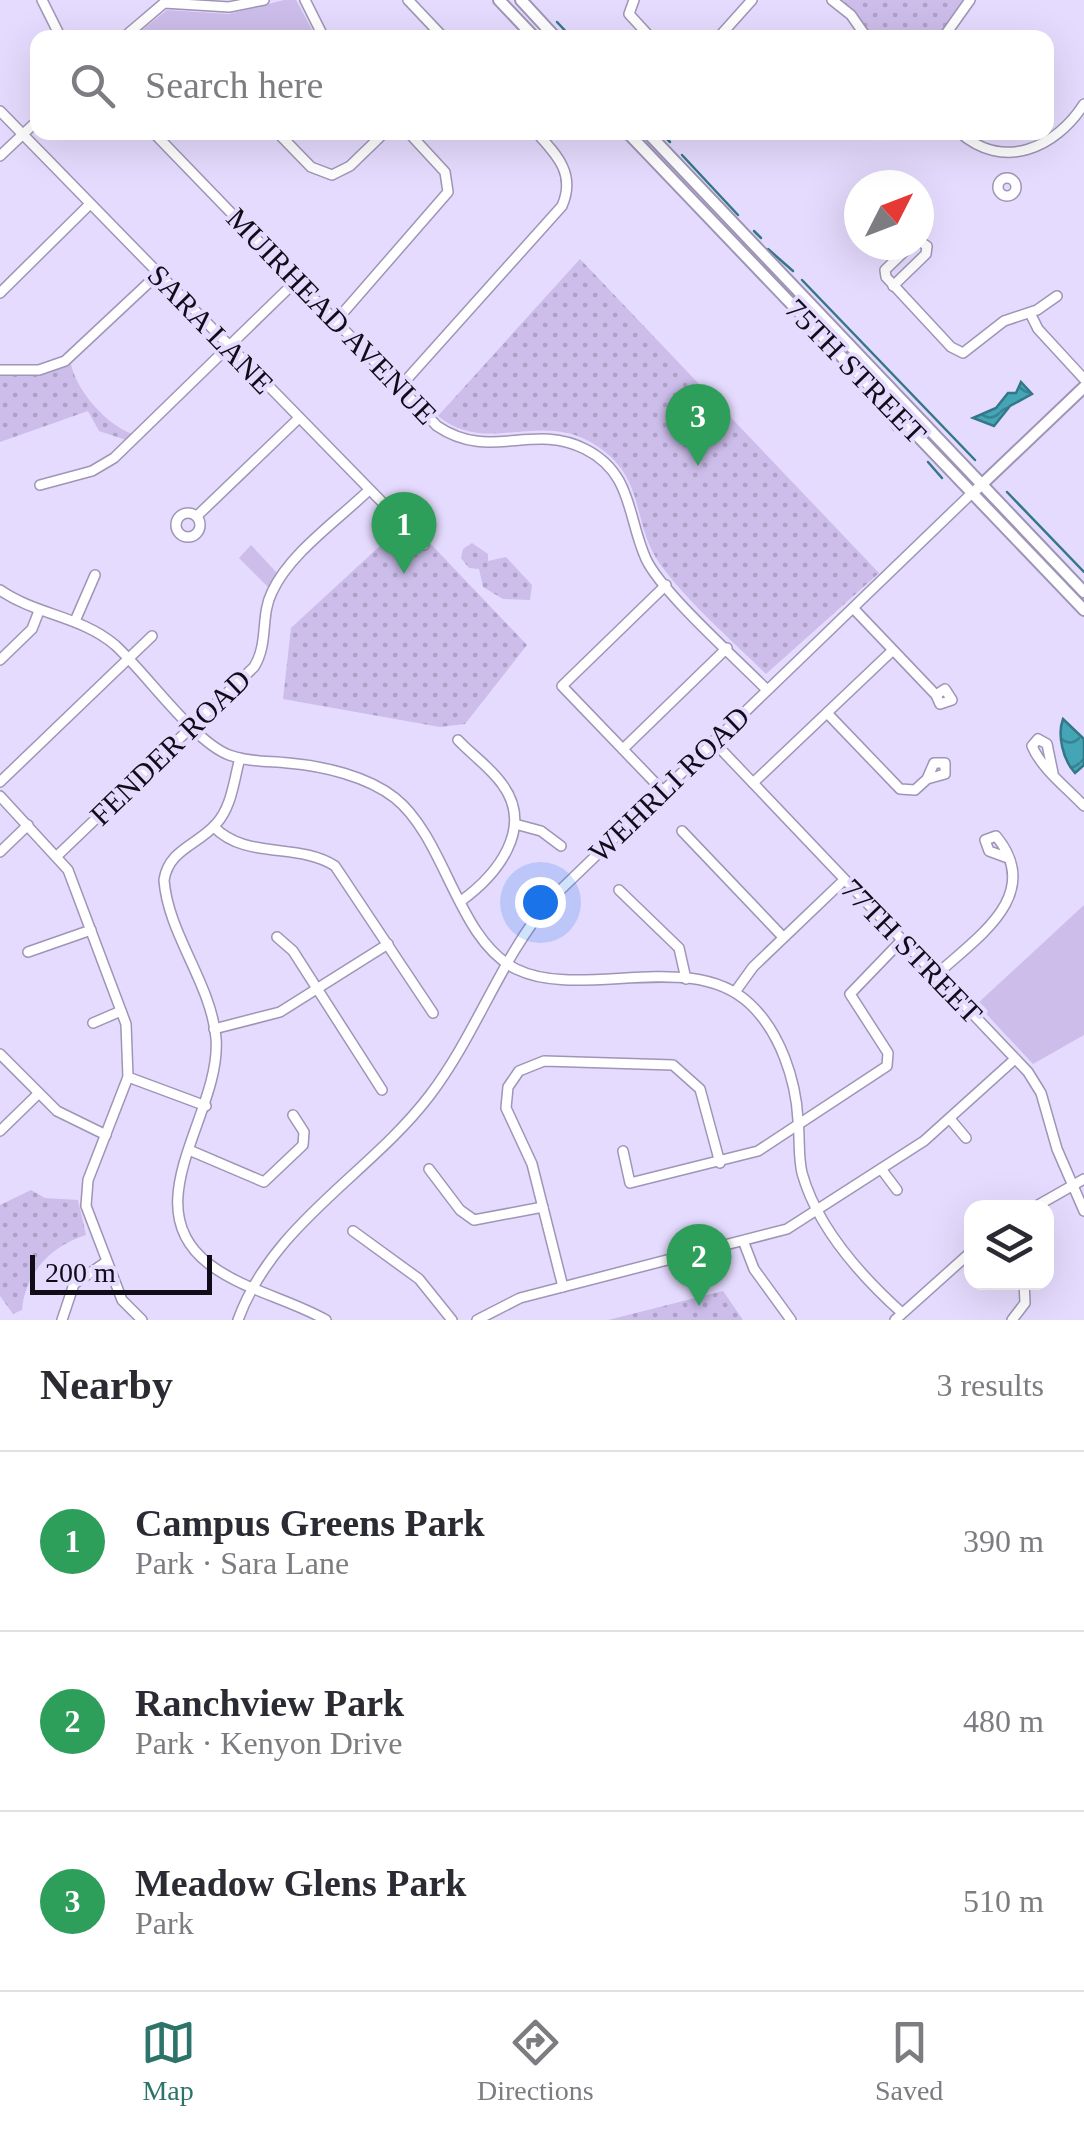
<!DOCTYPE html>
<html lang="en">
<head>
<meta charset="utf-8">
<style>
	:root { --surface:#fff; --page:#f7f7f7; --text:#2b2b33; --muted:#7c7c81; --line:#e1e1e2; --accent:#2c736a }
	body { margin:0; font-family:Georgia,serif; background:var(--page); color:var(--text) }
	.controls { position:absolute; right:30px; bottom:30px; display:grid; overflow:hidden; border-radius:20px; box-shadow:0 10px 40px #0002 }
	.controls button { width:90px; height:90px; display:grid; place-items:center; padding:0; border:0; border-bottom:2px solid var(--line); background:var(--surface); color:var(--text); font:50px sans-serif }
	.compass { position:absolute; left:844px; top:170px; width:90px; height:90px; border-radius:50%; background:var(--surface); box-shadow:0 10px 40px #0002; rotate:48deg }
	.scale { position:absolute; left:30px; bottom:25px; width:182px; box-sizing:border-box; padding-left:10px; border:5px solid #100c18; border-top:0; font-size:28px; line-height:35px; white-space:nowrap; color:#100c18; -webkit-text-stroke:8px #e5dbfe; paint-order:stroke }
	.you { position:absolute; left:540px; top:902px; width:35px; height:35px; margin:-25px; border:8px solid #fff; border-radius:50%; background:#1a73e8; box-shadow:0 0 0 15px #1a73e833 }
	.badge { display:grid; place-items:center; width:65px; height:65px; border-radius:50%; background:var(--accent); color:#fff; font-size:32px; font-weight:700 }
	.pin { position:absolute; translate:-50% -82px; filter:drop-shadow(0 2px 5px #0008) }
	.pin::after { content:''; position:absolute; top:52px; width:35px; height:30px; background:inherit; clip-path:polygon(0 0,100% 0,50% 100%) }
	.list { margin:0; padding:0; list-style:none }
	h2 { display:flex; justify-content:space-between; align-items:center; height:130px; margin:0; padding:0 40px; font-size:42px }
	h2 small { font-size:32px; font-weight:400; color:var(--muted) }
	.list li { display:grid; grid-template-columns:65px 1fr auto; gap:30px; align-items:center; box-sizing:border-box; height:180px; padding:0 40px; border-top:2px solid var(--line) }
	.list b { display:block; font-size:38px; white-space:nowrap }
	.list p { margin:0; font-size:32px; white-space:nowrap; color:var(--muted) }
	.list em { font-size:32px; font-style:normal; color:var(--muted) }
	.icon { flex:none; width:55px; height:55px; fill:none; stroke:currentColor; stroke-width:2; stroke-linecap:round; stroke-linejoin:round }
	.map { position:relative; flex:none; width:1084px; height:1320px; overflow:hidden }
	.search { position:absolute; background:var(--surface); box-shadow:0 10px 40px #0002; left:30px; right:30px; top:30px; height:110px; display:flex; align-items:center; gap:25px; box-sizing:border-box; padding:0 35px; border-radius:20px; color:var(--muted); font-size:38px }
	.sheet { height:670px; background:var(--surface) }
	nav { display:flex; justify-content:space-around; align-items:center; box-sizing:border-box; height:140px; border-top:2px solid var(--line); background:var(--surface); font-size:28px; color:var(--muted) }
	nav a { display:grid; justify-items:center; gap:5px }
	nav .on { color:var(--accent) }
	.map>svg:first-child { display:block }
	.grass { fill:#ccbdea }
	.park { fill:url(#park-dots) }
	.water { fill:url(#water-waves); stroke:#347787; stroke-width:2.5 }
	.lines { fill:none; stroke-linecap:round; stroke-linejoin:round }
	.stream { stroke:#347787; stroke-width:2.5 }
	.minor-casing { stroke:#9f95b6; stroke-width:12 }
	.major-casing { stroke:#9f95b6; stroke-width:14 }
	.minor { stroke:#fff; stroke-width:9 }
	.major { stroke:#fff; stroke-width:10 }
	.labels { text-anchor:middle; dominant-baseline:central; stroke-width:8; stroke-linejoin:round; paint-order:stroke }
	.street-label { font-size:30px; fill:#100c18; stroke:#e5dbfe }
</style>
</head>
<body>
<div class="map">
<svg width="1084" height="1320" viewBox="0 0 1084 1320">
	<defs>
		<pattern id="park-dots" width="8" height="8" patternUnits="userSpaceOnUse" patternTransform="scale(2.5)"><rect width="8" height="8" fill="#ccbdea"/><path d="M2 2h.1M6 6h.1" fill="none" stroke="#aea1c8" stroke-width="1.8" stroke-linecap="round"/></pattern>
		<pattern id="water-waves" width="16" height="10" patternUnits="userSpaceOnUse" patternTransform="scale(2.5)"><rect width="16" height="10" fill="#44a5b6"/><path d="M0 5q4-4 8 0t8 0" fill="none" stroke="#378593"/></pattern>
	</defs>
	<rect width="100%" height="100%" fill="#e5dbfe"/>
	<g class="grass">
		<path d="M284 0H296L316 37H133L167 10 229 14Z"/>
		<path d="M632 133H642L969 476 886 396Z"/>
		<path d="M251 545 278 574 269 588 239 558Z"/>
		<path d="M1084 905V1035L1033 1064 977 1004Z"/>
	</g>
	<g class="park">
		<path d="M839 0H965L938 38 873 37 855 12Z"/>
		<path d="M580 259 879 573 766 674C731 639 689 604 660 564 631 523 647 479 597 446 542 408 488 457 438 416Z"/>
		<path d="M71 364C76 390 107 426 133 434L126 440 99 431 88 411 0 442V374H44Z"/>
		<path d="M408 520 527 645 465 724 440 727 283 699 291 628Z"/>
		<path d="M472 543 488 554V561L506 557 532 585 530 600 503 599 483 587 479 569 469 568 461 558 463 549Z"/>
		<path d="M31 1190 45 1198 78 1200 86 1235C52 1245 25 1273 22 1310L13 1314 0 1296V1205Z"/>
		<path d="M723 1291 743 1320H608Z"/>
	</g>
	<g class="water">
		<path d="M1021 382 1032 394 1010 406 994 426 973 418 996 408 1008 393H1016Z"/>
		<path d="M1063 719 1084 739V765L1075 773C1063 760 1057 735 1063 719Z"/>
	</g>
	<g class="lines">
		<g class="stream">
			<path d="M557 22 572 38"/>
			<path d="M660 132 670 142"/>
			<path d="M682 155 738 215"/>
			<path d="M754 231 761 238"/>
			<path d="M768 249 793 271"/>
			<path d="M802 280 975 460"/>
			<path d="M886 420 894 430"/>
			<path d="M928 462 942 478"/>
			<path d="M1007 492 1084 572"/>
		</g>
		<defs>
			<g id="minor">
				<path d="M42 0 61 38"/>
				<path d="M305 0 324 38"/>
				<path d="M408 0 444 38"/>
				<path d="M634 0 629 14 651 38"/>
				<path d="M832 0 851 15 867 38"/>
				<path d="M123 38 164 3 229 7 264 0"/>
				<path d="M718 38 752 0"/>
				<path d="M943 38 970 0"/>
				<path d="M0 111 424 545"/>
				<path d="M153 132 437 426C490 462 532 422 585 449 633 473 627 517 646 559 662 593 738 660 767 690"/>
				<path d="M277 132 311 167 332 175 350 166 385 132"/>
				<path d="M959 132C1003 171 1055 149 1084 104"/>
				<path d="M0 156 38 120"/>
				<circle cx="1007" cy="187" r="9"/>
				<path d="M911 245 885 270 886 277 951 347 963 353 1004 321 1037 310 1057 296"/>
				<path d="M893 286 926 254 927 246 919 241"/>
				<path d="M0 293 90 204"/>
				<path d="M1030 313 1038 329 1084 379"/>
				<path d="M335 322 448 192 445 172 408 132"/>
				<path d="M0 370H39L65 361 158 274"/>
				<path d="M399 388 562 206C576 174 557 155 536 132"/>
				<path d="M40 485 92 471 114 458 297 280"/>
				<circle cx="188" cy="525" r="12"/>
				<path d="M197 516 299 418"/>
				<path d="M0 590C36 615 81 616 115 645 146 673 193 741 229 755 248 762 268 761 288 763 323 766 367 776 395 798 446 839 457 939 516 969 581 1001 691 948 750 1004 780 1032 796 1080 798 1120 800 1138 798 1156 802 1173 817 1227 862 1277 902 1313"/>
				<path d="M853 608 936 695 940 704 952 700 945 689 936 695"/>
				<path d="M75 621 95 575"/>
				<path d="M0 660 32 629 39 611"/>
				<path d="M827 713 900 789 915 790 927 779 945 774V763H934L927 779"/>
				<path d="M458 740C472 755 490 767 502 784 535 828 497 875 461 901"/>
				<path d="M713 741 1028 1072 1041 1093 1057 1149 1084 1211"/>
				<path d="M623 749 727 648"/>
				<path d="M240 758C234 779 232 807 216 824 198 845 169 849 164 880 168 934 211 983 216 1038 222 1113 132 1205 209 1264 243 1290 289 1299 326 1320"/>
				<path d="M1053 773 1047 744 1038 739 1032 746C1041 768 1067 788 1084 806"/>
				<path d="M0 782 152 636"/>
				<path d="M753 783 892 651"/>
				<path d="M662 790 562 686 666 585"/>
				<path d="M0 796 68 870 126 1024 128 1077 88 1180 86 1206 122 1300 142 1320"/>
				<path d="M515 824 541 831 561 846"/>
				<path d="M214 827C246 860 298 842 335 866L433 1013"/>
				<path d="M682 831 783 937"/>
				<path d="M0 852 28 825"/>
				<path d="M57 856 254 667C269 643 260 616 272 592 290 553 338 520 369 490"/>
				<path d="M619 890 679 948 686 979"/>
				<path d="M277 937 293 951 382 1090"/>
				<path d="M28 952 91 930"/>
				<path d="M936 975C976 938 1045 895 996 836L985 840 989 851 1008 858"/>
				<path d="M735 992 753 967 844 880"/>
				<path d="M93 1023 121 1011"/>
				<path d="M214 1029 280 1012 388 944"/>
				<path d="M0 1054 57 1111 106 1135"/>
				<path d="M128 1077 206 1106"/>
				<path d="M951 1120 966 1138"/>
				<path d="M0 1131 38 1094"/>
				<path d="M189 1150 264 1182 303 1145 304 1132 293 1115"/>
				<path d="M623 1151 630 1183 758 1151 887 1066 888 1053 850 994 902 940"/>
				<path d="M429 1169 460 1210 474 1220 543 1207"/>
				<path d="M882 1170 897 1190"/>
				<path d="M1033 1208 1084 1179"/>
				<path d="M353 1231 419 1279 452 1320"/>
				<path d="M744 1243 754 1269 791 1320"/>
				<path d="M563 1287 532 1164 506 1108 508 1087 519 1071 544 1061 673 1065 700 1089 720 1163"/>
				<path d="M62 1320 74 1284 106 1262"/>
				<path d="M238 1320C273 1223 370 1174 430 1095 477 1033 500 959 551 899L972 493"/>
				<path d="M477 1320 520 1298 787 1229 924 1141 1015 1059"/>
				<path d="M895 1320 972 1251"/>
				<path d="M1012 1320 1025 1303 1024 1282"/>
			</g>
			<g id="major">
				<path d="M499 0 535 38"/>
				<path d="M521 0 556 38"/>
				<path d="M627 132 1084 610"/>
				<path d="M647 132 1084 592"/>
				<path d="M977 489 1084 387"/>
			</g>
		</defs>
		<use href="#minor" class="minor-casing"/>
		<use href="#major" class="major-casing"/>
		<use href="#minor" class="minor"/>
		<use href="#major" class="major"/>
	</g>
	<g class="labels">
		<g class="street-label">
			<text transform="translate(332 316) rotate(46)">MUIRHEAD AVENUE</text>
			<text transform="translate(211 329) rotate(46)">SARA LANE</text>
			<text transform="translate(856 371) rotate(46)">75TH STREET</text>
			<text transform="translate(170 747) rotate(-44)">FENDER ROAD</text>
			<text transform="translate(669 784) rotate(-44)">WEHRLI ROAD</text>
			<text transform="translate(912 951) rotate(46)">77TH STREET</text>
		</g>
	</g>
</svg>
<div class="controls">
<button><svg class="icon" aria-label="layers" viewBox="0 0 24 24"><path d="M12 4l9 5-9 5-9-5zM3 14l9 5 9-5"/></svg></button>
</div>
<svg class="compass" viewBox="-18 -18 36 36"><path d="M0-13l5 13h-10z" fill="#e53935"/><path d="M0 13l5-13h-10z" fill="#7c7c81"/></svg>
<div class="scale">200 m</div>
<div class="you"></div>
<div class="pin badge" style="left:404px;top:574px;background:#2e9e5b">1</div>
<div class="pin badge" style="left:699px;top:1306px;background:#2e9e5b">2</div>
<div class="pin badge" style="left:698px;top:466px;background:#2e9e5b">3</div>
<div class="search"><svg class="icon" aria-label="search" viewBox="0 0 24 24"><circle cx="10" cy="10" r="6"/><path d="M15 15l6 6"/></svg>Search here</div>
</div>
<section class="sheet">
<h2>Nearby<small>3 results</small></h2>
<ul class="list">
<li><span class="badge" style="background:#2e9e5b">1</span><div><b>Campus Greens Park</b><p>Park · Sara Lane</p></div><em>390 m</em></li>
<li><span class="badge" style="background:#2e9e5b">2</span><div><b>Ranchview Park</b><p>Park · Kenyon Drive</p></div><em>480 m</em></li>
<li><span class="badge" style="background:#2e9e5b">3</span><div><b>Meadow Glens Park</b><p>Park</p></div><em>510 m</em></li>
</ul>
</section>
<nav>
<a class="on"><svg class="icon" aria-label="map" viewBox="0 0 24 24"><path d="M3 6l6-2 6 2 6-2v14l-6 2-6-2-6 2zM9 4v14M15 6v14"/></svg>Map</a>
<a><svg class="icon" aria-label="directions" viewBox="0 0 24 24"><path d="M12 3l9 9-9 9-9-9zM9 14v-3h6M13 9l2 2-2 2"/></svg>Directions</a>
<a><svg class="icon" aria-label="saved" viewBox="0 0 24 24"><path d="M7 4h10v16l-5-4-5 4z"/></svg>Saved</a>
</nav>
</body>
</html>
